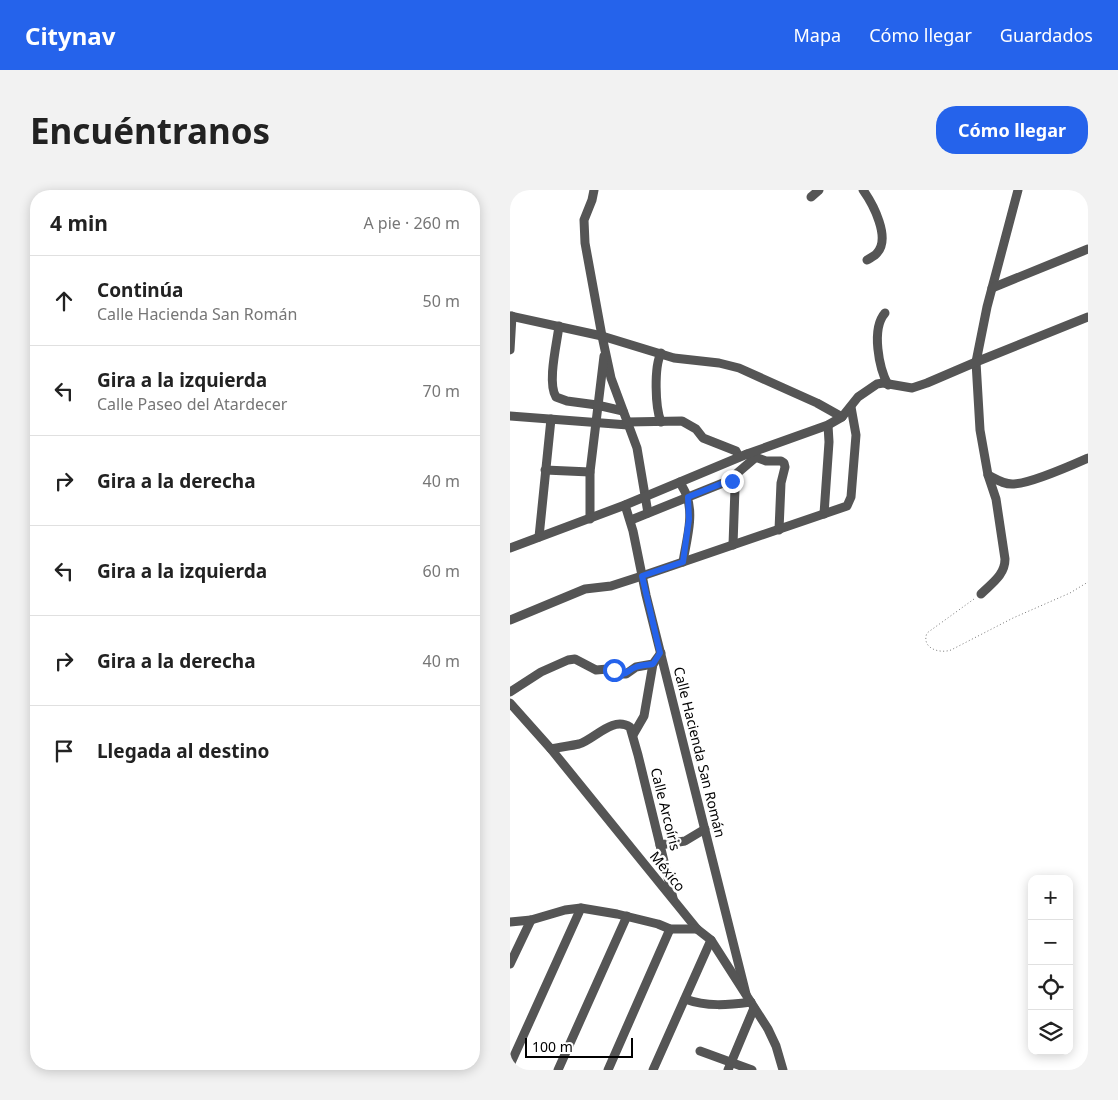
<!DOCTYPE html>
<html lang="es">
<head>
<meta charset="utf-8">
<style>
	:root { --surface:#fff; --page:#f2f2f2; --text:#222; --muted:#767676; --line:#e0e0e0; --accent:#2563eb }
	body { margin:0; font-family:"Noto Sans",sans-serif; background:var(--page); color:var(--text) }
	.controls { position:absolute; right:15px; bottom:15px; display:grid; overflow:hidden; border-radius:10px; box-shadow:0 2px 12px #0003 }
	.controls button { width:45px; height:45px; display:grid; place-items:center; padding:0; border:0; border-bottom:1px solid var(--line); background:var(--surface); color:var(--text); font:25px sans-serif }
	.scale { position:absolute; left:15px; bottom:12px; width:108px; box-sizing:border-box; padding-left:5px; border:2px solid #000; border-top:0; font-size:14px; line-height:18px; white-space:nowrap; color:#000; -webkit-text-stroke:4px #fff; paint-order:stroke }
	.stop { position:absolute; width:15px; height:15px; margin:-11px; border:4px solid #2563eb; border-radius:50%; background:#fff }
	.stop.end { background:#2563eb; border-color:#fff; box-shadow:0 1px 5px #0008 }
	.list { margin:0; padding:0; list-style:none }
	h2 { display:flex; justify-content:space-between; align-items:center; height:65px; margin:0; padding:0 20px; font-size:21px }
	h2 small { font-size:16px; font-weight:400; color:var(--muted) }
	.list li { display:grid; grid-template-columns:32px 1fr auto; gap:15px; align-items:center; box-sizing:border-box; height:90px; padding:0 20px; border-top:1px solid var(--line) }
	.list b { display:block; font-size:19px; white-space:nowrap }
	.list p { margin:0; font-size:16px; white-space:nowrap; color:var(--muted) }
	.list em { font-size:16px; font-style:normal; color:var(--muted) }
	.icon { flex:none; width:28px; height:28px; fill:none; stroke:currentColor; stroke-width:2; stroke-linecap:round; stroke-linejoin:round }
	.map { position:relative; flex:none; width:578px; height:880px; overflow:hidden; border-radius:20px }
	header { display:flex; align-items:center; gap:30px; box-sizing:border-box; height:70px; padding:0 25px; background:var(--accent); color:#fff }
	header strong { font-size:24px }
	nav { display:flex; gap:28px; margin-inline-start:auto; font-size:18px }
	.intro { display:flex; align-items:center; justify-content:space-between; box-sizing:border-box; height:120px; padding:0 30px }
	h1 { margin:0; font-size:35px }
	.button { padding:12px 22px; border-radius:20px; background:var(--accent); color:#fff; font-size:18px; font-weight:700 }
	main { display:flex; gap:30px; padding:0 30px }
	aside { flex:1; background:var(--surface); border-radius:20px; box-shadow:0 2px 12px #0003 }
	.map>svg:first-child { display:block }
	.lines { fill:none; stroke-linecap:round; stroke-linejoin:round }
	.path { stroke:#777; stroke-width:1; stroke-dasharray:1 2.5; stroke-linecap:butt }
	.minor { stroke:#555; stroke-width:9 }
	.route { stroke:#2563eb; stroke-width:6 }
	.labels { text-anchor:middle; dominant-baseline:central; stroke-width:5; stroke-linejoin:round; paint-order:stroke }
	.street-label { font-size:14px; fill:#000; stroke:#fff }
</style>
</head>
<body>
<header>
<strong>Citynav</strong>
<nav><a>Mapa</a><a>Cómo llegar</a><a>Guardados</a></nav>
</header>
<div class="intro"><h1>Encuéntranos</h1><a class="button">Cómo llegar</a></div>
<main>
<aside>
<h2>4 min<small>A pie · 260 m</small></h2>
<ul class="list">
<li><svg class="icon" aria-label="ahead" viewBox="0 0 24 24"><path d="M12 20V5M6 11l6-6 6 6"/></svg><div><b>Continúa</b><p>Calle Hacienda San Román</p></div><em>50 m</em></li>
<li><svg class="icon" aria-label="left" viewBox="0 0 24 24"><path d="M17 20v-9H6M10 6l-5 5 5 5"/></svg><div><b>Gira a la izquierda</b><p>Calle Paseo del Atardecer</p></div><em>70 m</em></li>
<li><svg class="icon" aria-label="right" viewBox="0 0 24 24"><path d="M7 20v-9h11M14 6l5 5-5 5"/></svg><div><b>Gira a la derecha</b></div><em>40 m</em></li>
<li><svg class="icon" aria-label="left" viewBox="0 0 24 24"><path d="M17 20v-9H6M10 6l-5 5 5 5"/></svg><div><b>Gira a la izquierda</b></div><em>60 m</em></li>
<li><svg class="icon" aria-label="right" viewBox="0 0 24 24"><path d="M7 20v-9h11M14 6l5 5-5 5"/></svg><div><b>Gira a la derecha</b></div><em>40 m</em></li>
<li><svg class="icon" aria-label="arrive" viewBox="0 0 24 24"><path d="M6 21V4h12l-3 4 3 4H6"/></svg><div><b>Llegada al destino</b></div></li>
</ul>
</aside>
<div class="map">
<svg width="578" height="880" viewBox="0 0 578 880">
	<rect width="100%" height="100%" fill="#fff"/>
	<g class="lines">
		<path class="path" d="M464 409 417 443C411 458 429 464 441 460L503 428 560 403 578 392"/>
		<g class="minor">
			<path d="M84 0 82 10 74 30 75 53 92 146 101 188 127 258 138 323"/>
			<path d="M353 0C363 14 381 48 367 63 365 66 360 68 357 70"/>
			<path d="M508 0 477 117 466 172 470 240 478 285C486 289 494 295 504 294 522 293 560 276 578 268"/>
			<path d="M301 7 309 0"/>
			<path d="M482 98 578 59"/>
			<path d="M375 123C361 139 369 178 378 195"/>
			<path d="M0 126 92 146 164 168 209 173 229 178 307 213 332 227"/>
			<path d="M49 136C47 153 37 193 46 207L57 211 87 215 113 221"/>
			<path d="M0 160 2 126"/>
			<path d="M0 226 118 235"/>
			<path d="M117 232 172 231 186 239 193 248 226 261 229 267"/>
			<path d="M151 232C145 217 144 177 151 163"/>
			<path d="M237 264 256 271H271L274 273 275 277 271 293 269 340"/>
			<path d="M35 280 80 282"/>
			<path d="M218 291 246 267"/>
			<path d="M170 292C172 297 176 302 177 307 184 326 176 352 173 372"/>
			<path d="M115 315 123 341 136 405 236 804"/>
			<path d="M314 324 319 252 318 235"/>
			<path d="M80 329V282L94 166"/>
			<path d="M121 330 218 291H222L225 298 223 355"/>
			<path d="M29 347 41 229"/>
			<path d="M0 358 115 315 237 264 318 235 332 227 348 207 367 194 373 193 402 198 417 193 466 172 578 127"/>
			<path d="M471 404C482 393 495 385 495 369L486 309 478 285"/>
			<path d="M0 430 75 399 101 396 132 386 337 316 341 307 346 245 341 217"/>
			<path d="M0 502 31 482 58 470 65 469 86 480 98 479 110 484H116L126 477 143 474 151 463"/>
			<path d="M0 513 41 559 187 739 201 750 258 839 266 856 273 880"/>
			<path d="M123 545 134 526 143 474"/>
			<path d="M41 559C50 557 60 556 69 554 85 549 102 526 120 537L128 565 163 708"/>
			<path d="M150 655 175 651 195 639"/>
			<path d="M0 732 21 730 55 720 71 718 107 724 148 734 160 739H187"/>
			<path d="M0 774 21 730"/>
			<path d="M175 809C197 817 218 815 241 812"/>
			<path d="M190 861 242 880"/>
			<path d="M0 875 71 718"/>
			<path d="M48 880 117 726"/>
			<path d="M98 880 160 739"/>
			<path d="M143 880 201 750"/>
			<path d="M218 880 244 818"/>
		</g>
	</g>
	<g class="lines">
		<path class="route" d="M104 480C117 488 115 481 126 477 131 475 138 475 143 474L150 463 132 386 173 372 179 329 178 307 218 291H222"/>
	</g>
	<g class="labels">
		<g class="street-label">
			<text transform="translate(190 562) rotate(76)">Calle Hacienda San Román</text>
			<text transform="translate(156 619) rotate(76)">Calle Arcoíris</text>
			<text transform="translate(158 681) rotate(51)">México</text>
		</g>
	</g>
</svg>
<div class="controls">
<button>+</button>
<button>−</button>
<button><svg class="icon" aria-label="locate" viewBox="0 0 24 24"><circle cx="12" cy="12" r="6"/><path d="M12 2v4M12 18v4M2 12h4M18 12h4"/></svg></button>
<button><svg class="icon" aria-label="layers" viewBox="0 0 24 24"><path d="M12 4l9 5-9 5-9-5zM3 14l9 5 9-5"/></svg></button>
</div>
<div class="scale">100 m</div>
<div class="stop" style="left:104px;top:480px"></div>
<div class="stop end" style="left:222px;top:291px"></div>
</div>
</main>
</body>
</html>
